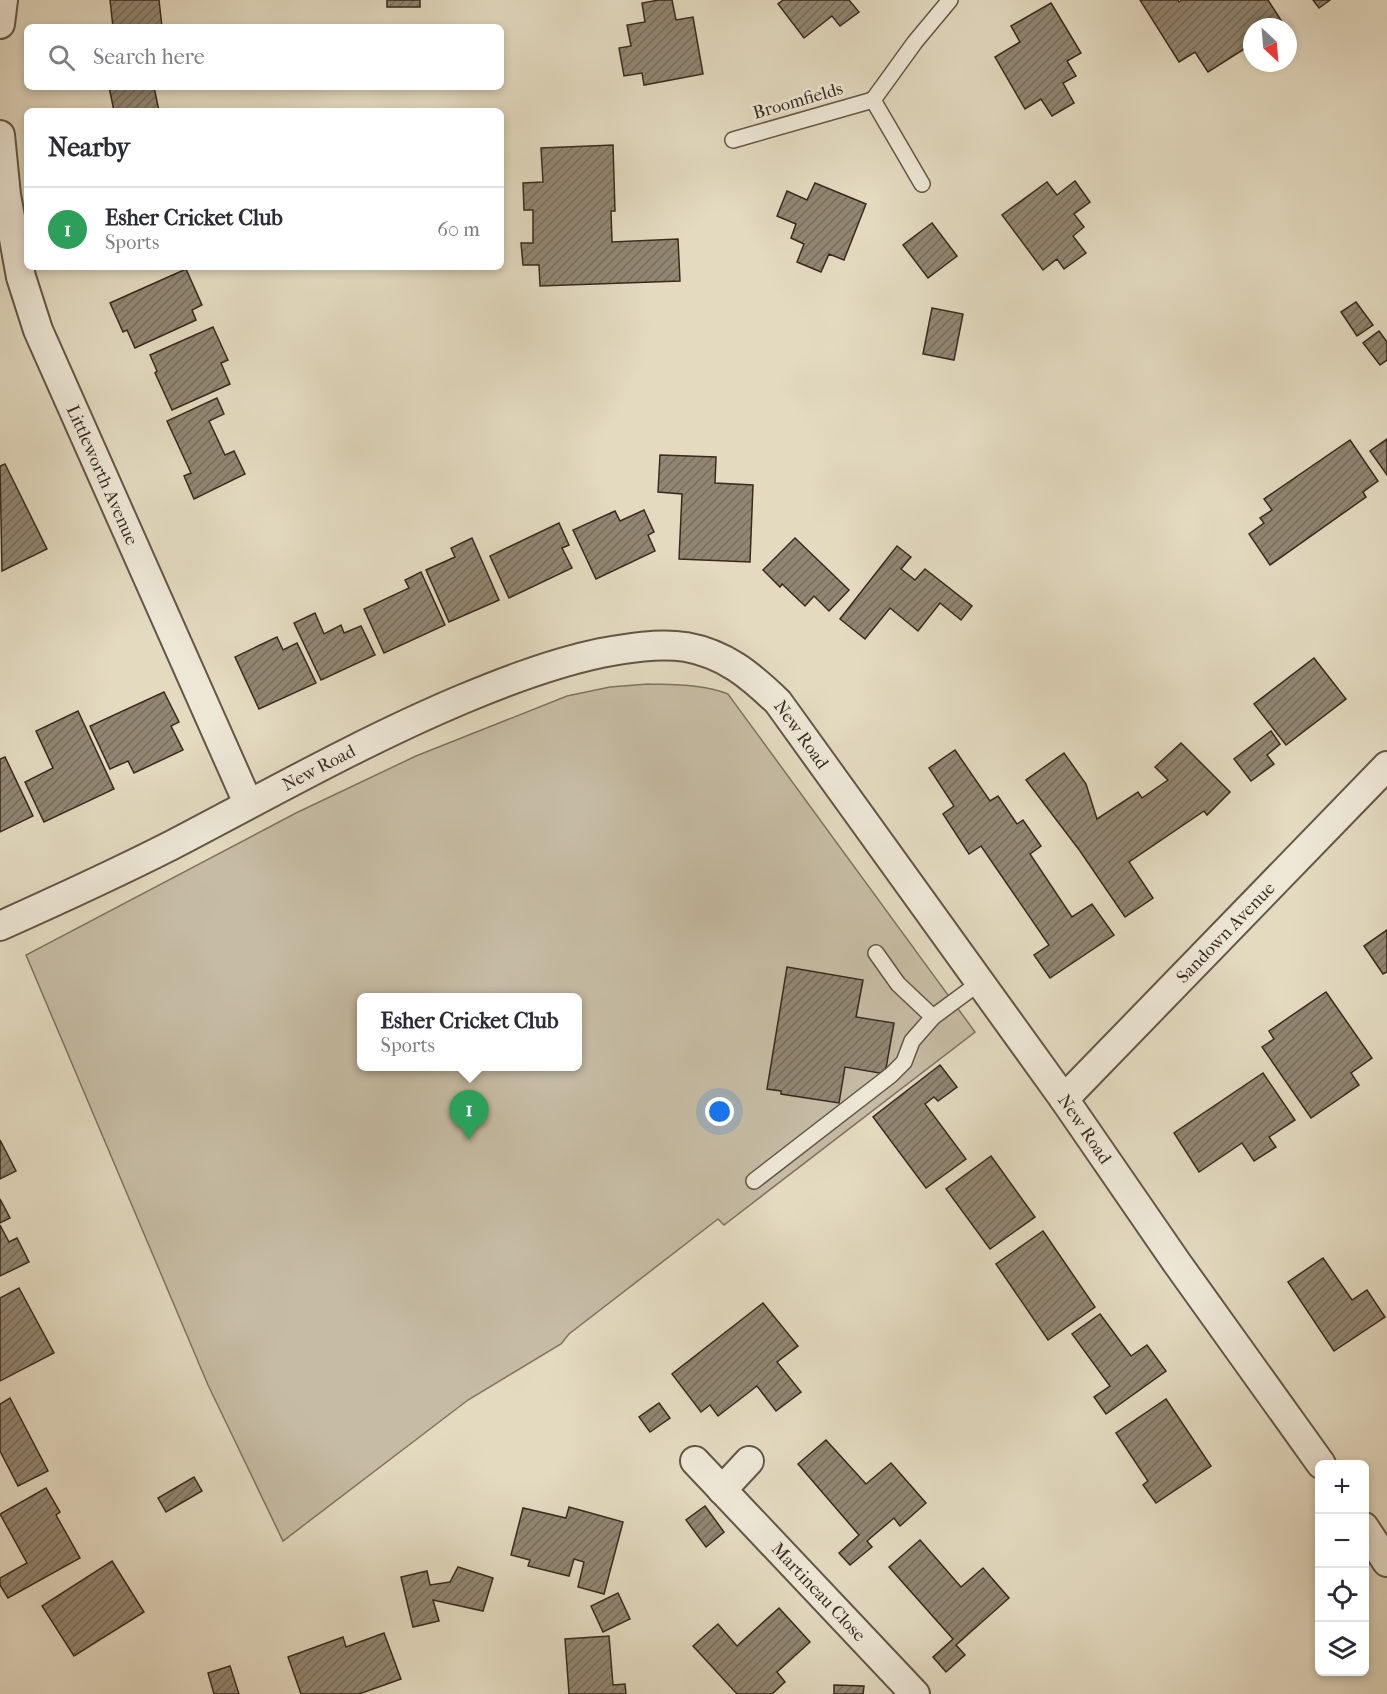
<!DOCTYPE html>
<html lang="en">
<head>
<meta charset="utf-8">
<style>
	:root { --surface:#fff; --page:#f7f7f7; --text:#2b2b33; --muted:#7c7c81; --line:#e1e1e2; --accent:#0f766e }
	body { margin:0; font-family:"IM FELL French Canon",serif; background:var(--page); color:var(--text) }
	.controls { position:absolute; right:18px; bottom:18px; display:grid; overflow:hidden; border-radius:9px; box-shadow:0 3px 9px #0003 }
	.controls button { width:54px; height:54px; display:grid; place-items:center; padding:0; border:0; border-bottom:2px solid var(--line); background:var(--surface); color:var(--text); font:30px sans-serif }
	.compass { position:absolute; left:1243px; top:18px; width:54px; height:54px; border-radius:50%; background:var(--surface); box-shadow:0 3px 9px #0003; rotate:154deg }
	.you { position:absolute; left:720px; top:1112px; width:21px; height:21px; margin:-15px; border:4px solid #fff; border-radius:50%; background:#1a73e8; box-shadow:0 0 0 9px #1a73e833 }
	.badge { display:grid; place-items:center; width:39px; height:39px; border-radius:50%; background:var(--accent); color:#fff; font-size:20px; font-weight:700 }
	.pin { position:absolute; translate:-50% -50px; filter:drop-shadow(0 2px 3px #0008) }
	.pin::after { content:''; position:absolute; top:32px; width:21px; height:18px; background:inherit; clip-path:polygon(0 0,100% 0,50% 100%) }
	.popup { position:absolute; left:357px; top:993px; width:225px; height:78px; box-sizing:border-box; display:grid; place-content:center; border-radius:9px; background:var(--surface); filter:drop-shadow(0 2px 4px #0005); font-size:20px; white-space:nowrap; color:var(--muted) }
	.popup b { font-size:22px; color:var(--text) }
	.popup::after { content:''; position:absolute; left:50%; top:100%; margin-left:-12px; border:12px solid transparent; border-top-color:var(--surface) }
	.list { margin:0; padding:0; list-style:none }
	h2 { display:flex; justify-content:space-between; align-items:center; height:78px; margin:0; padding:0 24px; font-size:26px }
	h2 small { font-size:20px; font-weight:400; color:var(--muted) }
	.list li { display:grid; grid-template-columns:39px 1fr auto; gap:18px; align-items:center; box-sizing:border-box; height:84px; padding:0 24px; border-top:2px solid var(--line) }
	.list b { display:block; font-size:22px; white-space:nowrap }
	.list p { margin:0; font-size:20px; white-space:nowrap; color:var(--muted) }
	.list em { font-size:20px; font-style:normal; color:var(--muted) }
	.icon { flex:none; width:33px; height:33px; fill:none; stroke:currentColor; stroke-width:2; stroke-linecap:round; stroke-linejoin:round }
	.map { position:relative; flex:none; width:1387px; height:1694px; overflow:hidden }
	.search { position:absolute; background:var(--surface); box-shadow:0 3px 9px #0003; left:24px; top:24px; width:480px; height:66px; display:flex; align-items:center; gap:15px; box-sizing:border-box; padding:0 21px; border-radius:9px; color:var(--muted); font-size:22px }
	.panel { position:absolute; background:var(--surface); box-shadow:0 3px 9px #0003; left:24px; top:108px; width:480px; height:162px; border-radius:9px }
	.map>svg:first-child { display:block }
	.garden { fill:#c6bca4; stroke:#7f7361; stroke-width:1.5; fill-rule:evenodd }
	.building { fill:url(#building-hatch); stroke:#382a1e; stroke-width:1.5 }
	.lines { fill:none; stroke-linecap:round; stroke-linejoin:round }
	.service-casing { stroke:#635646; stroke-width:18 }
	.minor-casing { stroke:#635646; stroke-width:32 }
	.service { stroke:#ede7d6; stroke-width:15 }
	.minor { stroke:#ede7d6; stroke-width:28 }
	.labels { text-anchor:middle; dominant-baseline:central; stroke-width:5; stroke-linejoin:round; paint-order:stroke }
	.street-label { font-size:18px; fill:#382a1e; stroke:#ede7d6 }
</style>
</head>
<body>
<div class="map">
<svg width="1387" height="1694" viewBox="0 0 1387 1694">
	<defs>
		<pattern id="building-hatch" width="6" height="6" patternUnits="userSpaceOnUse" patternTransform="scale(1.5)"><rect width="6" height="6" fill="#918672"/><path d="M-1 1l2-2M0 6l6-6M5 7l2-2" fill="none" stroke="#776e5d"/></pattern>
	</defs>
	<rect width="100%" height="100%" fill="#e3dac0"/>
	<filter id="stains"><feTurbulence type="fractalNoise" baseFrequency=".00333" numOctaves="4"/><feColorMatrix values="0 0 0 0 .2 0 0 0 0 .09 0 0 0 0 .02 0 0 0 .5 -.17"/></filter>
	<radialGradient id="worn" r=".72"><stop offset=".6" stop-color="#630" stop-opacity="0"/><stop offset="1" stop-color="#630" stop-opacity=".3"/></radialGradient>
	<path class="garden" d="M648 684C674 685 703 684 728 694L975 1032 724 1225 718 1219 569 1334 561 1344 468 1400 283 1541 208 1385 26 955 296 813 416 756 567 696 610 687ZM361 998H577V1066H361Z"/>
	<g class="building">
		<path d="M110 0H159L162 27H113Z"/>
		<rect x="387" y="0" width="33" height="7"/>
		<path d="M659 0H672L676 20 693 17 703 74 644 85 642 73 624 76 619 48 631 46 627 25 645 22 642 3Z"/>
		<path d="M783 0H849L859 12 840 26 832 16 804 38 778 4Z"/>
		<path d="M1140 0H1178L1179 2 1182 0H1268L1284 25 1280 27H1252V44L1208 72 1195 52 1179 62Z"/>
		<path d="M1313 0H1330L1319 8Z"/>
		<path d="M1051 3 1081 53 1067 61 1076 76 1063 83 1074 103 1052 116 1041 99 1025 109 995 57 1020 42 1011 26Z"/>
		<path d="M109 87H154L159 111H114Z"/>
		<path d="M613 145 615 211H611L612 242 678 239 680 281 540 286 539 265H523L521 243H533V210H524L523 183 543 182 541 148Z"/>
		<path d="M1075 181 1090 202 1074 214 1084 227 1073 236 1086 253 1064 269 1057 259 1043 270 1002 215 1047 182 1057 195Z"/>
		<path d="M815 183 866 204 844 260 829 254 821 272 797 262 804 244 791 238 796 224 777 216 787 191 807 200Z"/>
		<path d="M932 223 957 256 928 278 903 245Z"/>
		<path d="M186 269 202 305 192 310 196 320 135 348 127 330 123 332 110 303Z"/>
		<path d="M1356 302 1373 325 1357 336 1341 312Z"/>
		<path d="M932 308 963 314 954 360 923 354Z"/>
		<path d="M213 327 228 360 221 363 230 384 172 410 155 373 157 371 150 355Z"/>
		<path d="M1379 331 1387 342V360L1380 365 1363 343Z"/>
		<path d="M217 398 224 414 209 421 225 455 234 451 245 474 194 499 184 476 191 473 167 421Z"/>
		<path d="M1387 439V475L1370 451Z"/>
		<path d="M1350 440 1378 481 1363 492 1366 497 1270 565 1249 534 1264 523 1260 518 1272 510 1264 499Z"/>
		<path d="M660 455 716 457 715 483 753 485 750 562 679 559 682 494 658 492Z"/>
		<path d="M5 464 47 549 2 571 0 466Z"/>
		<path d="M644 510 654 532 648 535 655 551 596 579 573 530 615 511 620 521Z"/>
		<path d="M559 523 569 545 562 548 572 568 509 598 490 556Z"/>
		<path d="M472 538 499 600 449 622 426 570 455 557 451 548Z"/>
		<path d="M795 538 849 590 829 611 814 596 805 606 782 584 780 587 763 570Z"/>
		<path d="M897 546 911 557 901 569 915 580 925 569 972 606 961 620 940 603 918 631 890 608 865 639 840 619Z"/>
		<path d="M421 572 445 625 384 653 364 609 409 588 405 580Z"/>
		<path d="M315 613 324 634 341 625 344 633 361 626 375 655 321 680 294 623Z"/>
		<path d="M277 637 283 650 297 643 316 683 259 709 235 657Z"/>
		<path d="M1314 658 1346 699 1286 745 1254 704Z"/>
		<path d="M164 692 179 722 171 726 183 750 134 773 128 761 110 769 90 726Z"/>
		<path d="M78 711 114 789 44 822 25 782 53 768 36 731Z"/>
		<path d="M1271 731 1280 744 1267 755 1274 764 1251 781 1234 759Z"/>
		<path d="M1181 743 1230 792 1207 815 1204 811 1129 862 1153 898 1125 917 1080 851 1026 780 1064 753 1086 784 1097 819 1138 792 1142 798 1168 780 1155 767Z"/>
		<path d="M955 750 990 801 998 796 1017 824 1023 820 1041 846 1030 854 1072 917 1092 904 1114 935 1050 978 1034 955 1049 945 981 846 969 854 943 814 954 806 929 768Z"/>
		<path d="M5 757 33 816 0 832V759Z"/>
		<path d="M1387 930V972L1383 974 1364 946Z"/>
		<path d="M787 967 863 980 856 1017 894 1023 885 1074 845 1067 839 1103 781 1094V1091L767 1089Z"/>
		<path d="M1326 992 1372 1058 1351 1073 1359 1085 1311 1118 1262 1047 1274 1039 1269 1031Z"/>
		<path d="M940 1065 957 1087 938 1101 934 1097 925 1104 966 1159 926 1188 873 1117Z"/>
		<path d="M1263 1073 1295 1120 1269 1137 1276 1147 1254 1161 1242 1143 1199 1172 1174 1133Z"/>
		<path d="M0 1140 16 1171 0 1179Z"/>
		<path d="M991 1156 1035 1217 990 1249 946 1189Z"/>
		<path d="M0 1199 10 1218 0 1223Z"/>
		<path d="M0 1225 9 1242 17 1238 29 1262 0 1276Z"/>
		<path d="M1043 1231 1095 1307 1048 1340 996 1264Z"/>
		<path d="M1323 1258 1352 1300 1367 1290 1385 1317 1334 1351 1288 1282Z"/>
		<path d="M19 1288 54 1353 0 1381V1298Z"/>
		<path d="M763 1303 798 1346 777 1362 801 1392 776 1411 757 1386 718 1416 710 1405 701 1412 672 1374Z"/>
		<path d="M1100 1314 1131 1356 1147 1345 1166 1371 1106 1414 1094 1397 1110 1386 1072 1334Z"/>
		<path d="M10 1398 48 1471 18 1486 0 1451V1404Z"/>
		<path d="M1166 1399 1211 1466 1156 1503 1143 1485 1148 1481 1116 1433Z"/>
		<path d="M659 1403 670 1418 650 1432 639 1417Z"/>
		<path d="M826 1440 866 1484 891 1463 926 1503 900 1526 894 1518 867 1541 872 1547 850 1565 839 1553 859 1535 798 1464Z"/>
		<path d="M194 1477 202 1491 166 1512 158 1498Z"/>
		<path d="M46 1488 60 1512 56 1515 80 1558 8 1598 0 1585V1578L27 1563 0 1514Z"/>
		<path d="M705 1506 724 1532 706 1547 686 1520Z"/>
		<path d="M569 1507 623 1522 604 1594 578 1587 584 1562 574 1559 569 1576 528 1566 530 1560 511 1555 523 1508 566 1518Z"/>
		<path d="M920 1540 961 1587 983 1568 1009 1598 956 1645 965 1655 946 1672 933 1657 953 1639 889 1567Z"/>
		<path d="M112 1561 144 1612 74 1656 42 1606Z"/>
		<path d="M458 1567 493 1578 483 1611 433 1600 439 1621 413 1627 401 1577 427 1571 430 1585 450 1582Z"/>
		<path d="M618 1593 630 1619 603 1632 591 1606Z"/>
		<path d="M779 1608 810 1642 777 1672 785 1682 772 1694H737L693 1646 718 1624 737 1646Z"/>
		<path d="M384 1633 401 1679 359 1694H301L288 1657 343 1637 346 1647Z"/>
		<path d="M609 1636 613 1685 625 1684 626 1694H569L565 1639Z"/>
		<path d="M230 1666 239 1694H214L208 1673Z"/>
		<path d="M834 1685 864 1686 863 1694H834Z"/>
	</g>
	<g class="lines">
		<defs>
			<g id="service">
				<path d="M733 140 873 100"/>
				<path d="M922 184 873 100 915 42 950 0"/>
				<path d="M876 953 898 984 933 1017"/>
				<path d="M754 1181 891 1075 904 1062 912 1041 933 1017 979 983"/>
			</g>
			<g id="minor">
				<path d="M0 24 3 0"/>
				<path id="s1" d="M0 135 6 195 21 277 38 330 248 803"/>
				<path id="s2" d="M0 926C58 900 115 874 172 845 268 795 363 741 463 699 508 680 553 663 601 653 628 648 658 643 686 647 725 654 750 675 778 702L1064 1099 1177 1263 1321 1464"/>
				<path id="s3" d="M1064 1099 1387 766"/>
				<path id="s4" d="M695 1461 915 1694"/>
				<path d="M722 1490 749 1461"/>
				<path d="M1364 1527 1387 1562"/>
			</g>
		</defs>
		<use href="#service" class="service-casing"/>
		<use href="#minor" class="minor-casing"/>
		<use href="#service" class="service"/>
		<use href="#minor" class="minor"/>
	</g>
	<g class="labels">
		<g class="street-label">
			<text transform="translate(798 101) rotate(-16)">Broomfields</text>
			<text stroke="none"><textPath href="#s1" startOffset="358">Littleworth Avenue</textPath></text>
			<text stroke="none"><textPath href="#s2" startOffset="896">New Road</textPath></text>
			<text stroke="none"><textPath href="#s2" startOffset="356">New Road</textPath></text>
			<text stroke="none"><textPath href="#s3" startOffset="232">Sandown Avenue</textPath></text>
			<text stroke="none"><textPath href="#s2" startOffset="1382">New Road</textPath></text>
			<text stroke="none"><textPath href="#s4" startOffset="180">Martineau Close</textPath></text>
		</g>
	</g>
	<rect width="100%" height="100%" filter="url(#stains)"/>
	<rect width="100%" height="100%" fill="url(#worn)"/>
</svg>
<div class="controls">
<button>+</button>
<button>−</button>
<button><svg class="icon" aria-label="locate" viewBox="0 0 24 24"><circle cx="12" cy="12" r="6"/><path d="M12 2v4M12 18v4M2 12h4M18 12h4"/></svg></button>
<button><svg class="icon" aria-label="layers" viewBox="0 0 24 24"><path d="M12 4l9 5-9 5-9-5zM3 14l9 5 9-5"/></svg></button>
</div>
<svg class="compass" viewBox="-18 -18 36 36"><path d="M0-13l5 13h-10z" fill="#e53935"/><path d="M0 13l5-13h-10z" fill="#7c7c81"/></svg>
<div class="you"></div>
<div class="pin badge" style="left:469px;top:1140px;background:#2e9e5b">1</div>
<div class="popup"><b>Esher Cricket Club</b>Sports</div>
<div class="search"><svg class="icon" aria-label="search" viewBox="0 0 24 24"><circle cx="10" cy="10" r="6"/><path d="M15 15l6 6"/></svg>Search here</div>
<section class="panel">
<h2>Nearby<small></small></h2>
<ul class="list">
<li><span class="badge" style="background:#2e9e5b">1</span><div><b>Esher Cricket Club</b><p>Sports</p></div><em>60 m</em></li>
</ul>
</section>
</div>
</body>
</html>
